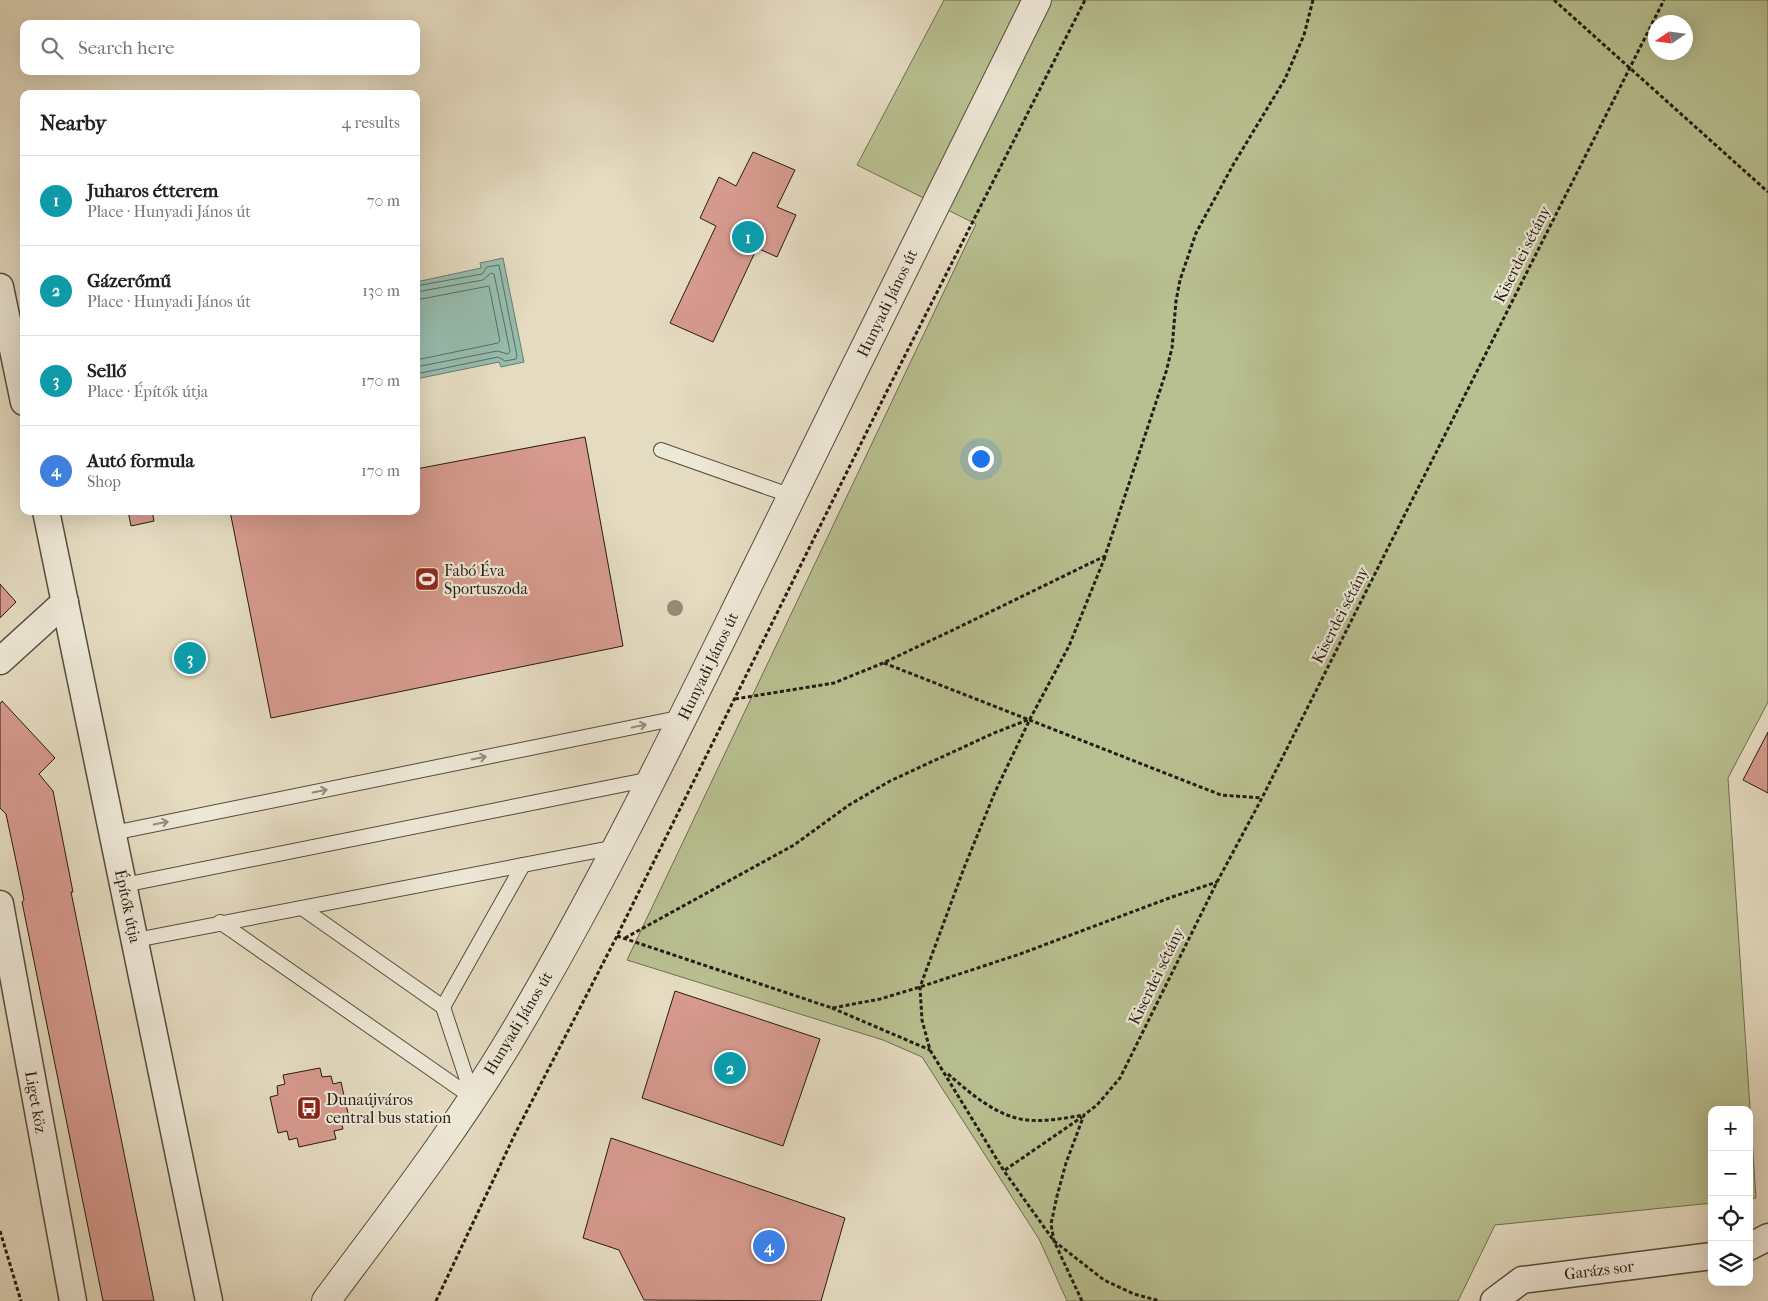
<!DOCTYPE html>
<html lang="en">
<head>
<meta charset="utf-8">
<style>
	:root { --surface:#fff; --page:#f2f2f2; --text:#202124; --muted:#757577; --line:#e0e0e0; --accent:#8f2418 }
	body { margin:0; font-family:"IM FELL French Canon",serif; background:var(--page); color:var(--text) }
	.controls { position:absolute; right:15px; bottom:15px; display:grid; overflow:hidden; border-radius:10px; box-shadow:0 5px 20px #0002 }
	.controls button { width:45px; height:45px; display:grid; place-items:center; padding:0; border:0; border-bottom:1px solid var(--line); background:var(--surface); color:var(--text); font:25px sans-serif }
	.compass { position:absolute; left:1648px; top:15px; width:45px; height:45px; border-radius:50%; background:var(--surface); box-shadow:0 5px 20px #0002; rotate:257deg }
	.you { position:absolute; left:980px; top:458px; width:18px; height:18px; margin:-12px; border:4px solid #fff; border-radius:50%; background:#1a73e8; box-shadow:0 0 0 8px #1a73e833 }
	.badge { display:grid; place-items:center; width:32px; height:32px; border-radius:50%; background:var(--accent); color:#fff; font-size:16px; font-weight:700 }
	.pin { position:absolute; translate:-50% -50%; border:2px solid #fff; box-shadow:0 1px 5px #0006 }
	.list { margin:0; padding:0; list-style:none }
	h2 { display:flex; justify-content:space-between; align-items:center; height:65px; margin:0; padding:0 20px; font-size:21px }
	h2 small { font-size:16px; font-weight:400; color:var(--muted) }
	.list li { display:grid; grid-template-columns:32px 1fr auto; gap:15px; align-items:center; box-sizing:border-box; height:90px; padding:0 20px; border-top:1px solid var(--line) }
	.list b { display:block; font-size:19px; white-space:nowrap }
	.list p { margin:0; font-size:16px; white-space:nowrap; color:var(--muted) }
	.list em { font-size:16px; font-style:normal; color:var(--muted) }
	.icon { flex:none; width:28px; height:28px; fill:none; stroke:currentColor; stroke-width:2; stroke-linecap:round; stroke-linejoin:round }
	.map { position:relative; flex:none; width:1768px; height:1301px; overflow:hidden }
	.search { position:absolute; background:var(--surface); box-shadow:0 5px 20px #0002; left:20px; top:20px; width:400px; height:55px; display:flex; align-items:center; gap:12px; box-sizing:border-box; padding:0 18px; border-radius:10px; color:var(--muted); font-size:19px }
	.panel { position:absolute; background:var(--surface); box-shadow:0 5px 20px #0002; left:20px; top:90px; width:400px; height:425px; border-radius:10px }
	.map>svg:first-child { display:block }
	.green { fill:#b8bf90; stroke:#6e6e51; fill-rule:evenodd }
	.water { fill:#96bcae; stroke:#697c70 }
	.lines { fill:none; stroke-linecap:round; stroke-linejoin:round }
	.shore { stroke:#5e6c60; stroke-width:1 }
	.building { fill:#d69a8e; stroke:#251c12 }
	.service-casing { stroke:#554c3e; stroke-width:16 }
	.minor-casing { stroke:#554c3e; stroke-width:29 }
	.tertiary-casing { stroke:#554c3e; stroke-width:30 }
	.path { stroke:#251c12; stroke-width:3; stroke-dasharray:4 2.5; stroke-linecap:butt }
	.service { stroke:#eee8d7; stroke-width:14 }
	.minor { stroke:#eee8d7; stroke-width:26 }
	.tertiary { stroke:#eee8d7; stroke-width:28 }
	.tree { fill:#948d76 }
	.oneway { stroke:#948c7e }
	.labels { text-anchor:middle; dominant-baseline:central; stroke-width:4.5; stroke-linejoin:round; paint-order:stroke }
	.street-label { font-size:16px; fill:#251c12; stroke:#eee8d7 }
	.poi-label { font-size:16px; fill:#251c12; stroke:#eee8d7; text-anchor:start }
</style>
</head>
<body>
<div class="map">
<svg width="1768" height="1301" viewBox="0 0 1768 1301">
	<rect width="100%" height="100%" fill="#e5dbc1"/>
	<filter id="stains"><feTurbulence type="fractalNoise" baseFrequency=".004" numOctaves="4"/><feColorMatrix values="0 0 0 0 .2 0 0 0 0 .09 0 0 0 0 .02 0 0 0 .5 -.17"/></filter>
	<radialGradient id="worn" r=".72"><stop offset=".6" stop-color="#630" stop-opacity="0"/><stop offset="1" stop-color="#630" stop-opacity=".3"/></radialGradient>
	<path class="green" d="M944 0H1768V702L1728 778 1756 1198 1749 1199V1110H1712V1203L1495 1225 1458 1301H1067L1039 1239 922 1057 883 1040 627 960 976 224 857 165ZM1656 22H1686V52H1656Z"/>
	<path class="water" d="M503 258 524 362 501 367 499 362 416 379V282L481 268 480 263Z"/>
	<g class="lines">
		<g class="shore">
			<path d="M416 286 482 274 487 267 499 265 517 356 516 359 505 361 498 357 416 374"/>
			<path d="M416 292 483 280 491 273 494 274 510 351 508 354 497 351 416 367"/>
			<path d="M416 300 489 286 500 341 498 343 416 360"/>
		</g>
	</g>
	<g class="building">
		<path d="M753 152 795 170 777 207 796 215 777 257 757 248 713 342 670 323 716 226 700 218 719 177 736 186Z"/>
		<path d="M585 437 623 646 271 718 230 511H416V469Z"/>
		<path d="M128 511H152L154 521 131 526Z"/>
		<path d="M0 584 16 602 0 618Z"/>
		<path d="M2 701 55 758 39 774 53 791 73 892H71L154 1301H103L22 902 24 900 15 856 6 814 0 808V704Z"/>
		<path d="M1768 732V793L1743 780Z"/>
		<path d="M675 991 820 1039 783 1146 642 1098Z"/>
		<path d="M320 1068 322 1077 331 1076 333 1084 341 1082 349 1118 341 1120 343 1129 334 1131 336 1139 299 1147 297 1138 289 1140 287 1131 278 1133 270 1097 278 1095 277 1086 285 1084 283 1075Z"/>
		<path d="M611 1138 845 1218 821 1301 644 1300 619 1250 583 1238Z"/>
	</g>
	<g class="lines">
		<defs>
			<g id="service">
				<path d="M661 450 792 496"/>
				<path d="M113 833 683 717"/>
				<path d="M124 885 651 779"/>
				<path d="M302 908 443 1007 473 1098"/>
				<path d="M220 922 473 1098"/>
				<path d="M136 940 616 847"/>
				<path d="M443 1007 523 865"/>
			</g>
			<g id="minor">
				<path d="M0 287 24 402"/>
				<path d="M46 511 209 1301"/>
				<path d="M0 661 65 602"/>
				<path d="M0 904 73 1301"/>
				<path d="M1749 1247 1768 1237"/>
				<path d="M1494 1301 1522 1280 1712 1256"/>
			</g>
			<path id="tertiary" d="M326 1301C390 1215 456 1130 511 1038 601 887 678 727 756 569 849 379 943 190 1037 0"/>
		</defs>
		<use href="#service" class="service-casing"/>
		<use href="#minor" class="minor-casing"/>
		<use href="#tertiary" class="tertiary-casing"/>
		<g class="path">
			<path d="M1554 0 1768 192"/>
			<path d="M1105 557 1069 646 1030 719 995 792 964 868 920 987 922 1020 930 1050 1004 1171 1054 1241 1104 1280 1134 1294 1160 1301"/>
			<path d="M884 663 1221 795 1262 798"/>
			<path d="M735 699 834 683 883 663 953 630 1105 556 1166 372 1172 348 1176 301 1180 280 1196 233 1233 165 1285 79 1304 35 1313 0"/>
			<path d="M617 936 832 1008 880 999 920 987 1020 954 1172 897 1217 882"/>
			<path d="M625 938 794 845 849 805 890 781 994 733 1030 719"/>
			<path d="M832 1008 930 1050"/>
			<path d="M948 1074C970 1093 997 1117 1027 1120 1046 1122 1065 1118 1084 1115"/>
			<path d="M1005 1170 1082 1117"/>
			<path d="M0 1231 21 1301"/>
			<path d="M436 1301 515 1134 617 936 887 391 1085 0"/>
			<path d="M1082 1301 1054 1241 1051 1224 1057 1196 1066 1163 1084 1115 1097 1105 1120 1078 1217 882 1262 798 1664 0"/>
		</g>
		<use href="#service" class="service"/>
		<use href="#minor" class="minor"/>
		<use href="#tertiary" class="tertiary"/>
	</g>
	<circle class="tree" cx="675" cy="608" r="8"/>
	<defs><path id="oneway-shaft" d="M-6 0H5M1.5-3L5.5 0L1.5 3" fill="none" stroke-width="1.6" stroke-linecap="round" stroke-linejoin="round" transform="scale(1.25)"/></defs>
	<g class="oneway">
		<use href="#oneway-shaft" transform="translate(639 726) rotate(-12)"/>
		<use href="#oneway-shaft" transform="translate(479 758) rotate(-12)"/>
		<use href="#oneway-shaft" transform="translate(320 791) rotate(-12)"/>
		<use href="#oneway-shaft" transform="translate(161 823) rotate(-12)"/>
	</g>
	<defs>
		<symbol id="stadium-square" viewBox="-11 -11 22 22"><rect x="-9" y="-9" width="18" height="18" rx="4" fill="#8f2418" stroke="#eee8d7"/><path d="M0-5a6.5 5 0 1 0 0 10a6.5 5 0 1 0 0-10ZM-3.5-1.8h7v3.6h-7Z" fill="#fff"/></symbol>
		<symbol id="bus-square" viewBox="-11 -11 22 22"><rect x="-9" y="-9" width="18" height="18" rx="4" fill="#8f2418" stroke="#eee8d7"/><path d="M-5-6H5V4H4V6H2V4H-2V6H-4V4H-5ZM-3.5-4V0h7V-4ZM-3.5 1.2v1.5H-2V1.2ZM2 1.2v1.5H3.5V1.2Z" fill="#fff"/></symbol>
	</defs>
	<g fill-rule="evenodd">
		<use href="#stadium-square" x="413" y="565" width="28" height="28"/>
		<use href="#bus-square" x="295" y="1094" width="28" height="28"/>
	</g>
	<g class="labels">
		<g class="street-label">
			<text transform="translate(1522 254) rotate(-63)">Kiserdei sétány</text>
			<text transform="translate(887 303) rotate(-64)">Hunyadi János út</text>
			<text transform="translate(1340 615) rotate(-63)">Kiserdei sétány</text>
			<text transform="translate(708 666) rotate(-64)">Hunyadi János út</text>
			<text transform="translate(128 906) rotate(78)">Építők útja</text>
			<text transform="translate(1156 976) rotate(-64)">Kiserdei sétány</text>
			<text transform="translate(518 1023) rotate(-59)">Hunyadi János út</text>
			<text transform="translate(36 1102) rotate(80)">Liget köz</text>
			<text transform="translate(1599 1270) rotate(-7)">Garázs sor</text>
		</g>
		<g class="poi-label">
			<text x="444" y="570">Fabó Éva<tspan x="444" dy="18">Sportuszoda</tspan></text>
			<text x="326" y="1099">Dunaújváros<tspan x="326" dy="18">central bus station</tspan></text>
		</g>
	</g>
	<rect width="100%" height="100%" filter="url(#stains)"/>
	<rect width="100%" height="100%" fill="url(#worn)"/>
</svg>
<div class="controls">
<button>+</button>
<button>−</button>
<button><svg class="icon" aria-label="locate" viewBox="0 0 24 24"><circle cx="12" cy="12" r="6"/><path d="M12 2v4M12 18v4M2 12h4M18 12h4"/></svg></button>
<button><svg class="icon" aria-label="layers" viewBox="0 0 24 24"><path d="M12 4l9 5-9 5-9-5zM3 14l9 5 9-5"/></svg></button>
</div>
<svg class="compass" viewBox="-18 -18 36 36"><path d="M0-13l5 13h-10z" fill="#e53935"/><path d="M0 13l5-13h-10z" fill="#757577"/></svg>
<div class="you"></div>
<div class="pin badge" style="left:748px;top:237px;background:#0f9aa8">1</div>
<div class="pin badge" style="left:730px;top:1068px;background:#0f9aa8">2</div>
<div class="pin badge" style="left:190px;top:658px;background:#0f9aa8">3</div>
<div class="pin badge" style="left:769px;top:1246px;background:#3f7fe0">4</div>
<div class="search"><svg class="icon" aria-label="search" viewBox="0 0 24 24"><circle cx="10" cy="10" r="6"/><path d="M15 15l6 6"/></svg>Search here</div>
<section class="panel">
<h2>Nearby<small>4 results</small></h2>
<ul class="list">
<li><span class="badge" style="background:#0f9aa8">1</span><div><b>Juharos étterem</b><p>Place · Hunyadi János út</p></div><em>70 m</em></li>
<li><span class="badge" style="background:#0f9aa8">2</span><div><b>Gázerőmű</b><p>Place · Hunyadi János út</p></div><em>130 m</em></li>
<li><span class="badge" style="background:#0f9aa8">3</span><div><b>Sellő</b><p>Place · Építők útja</p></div><em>170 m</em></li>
<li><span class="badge" style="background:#3f7fe0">4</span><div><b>Autó formula</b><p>Shop</p></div><em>170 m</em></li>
</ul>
</section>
</div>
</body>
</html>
